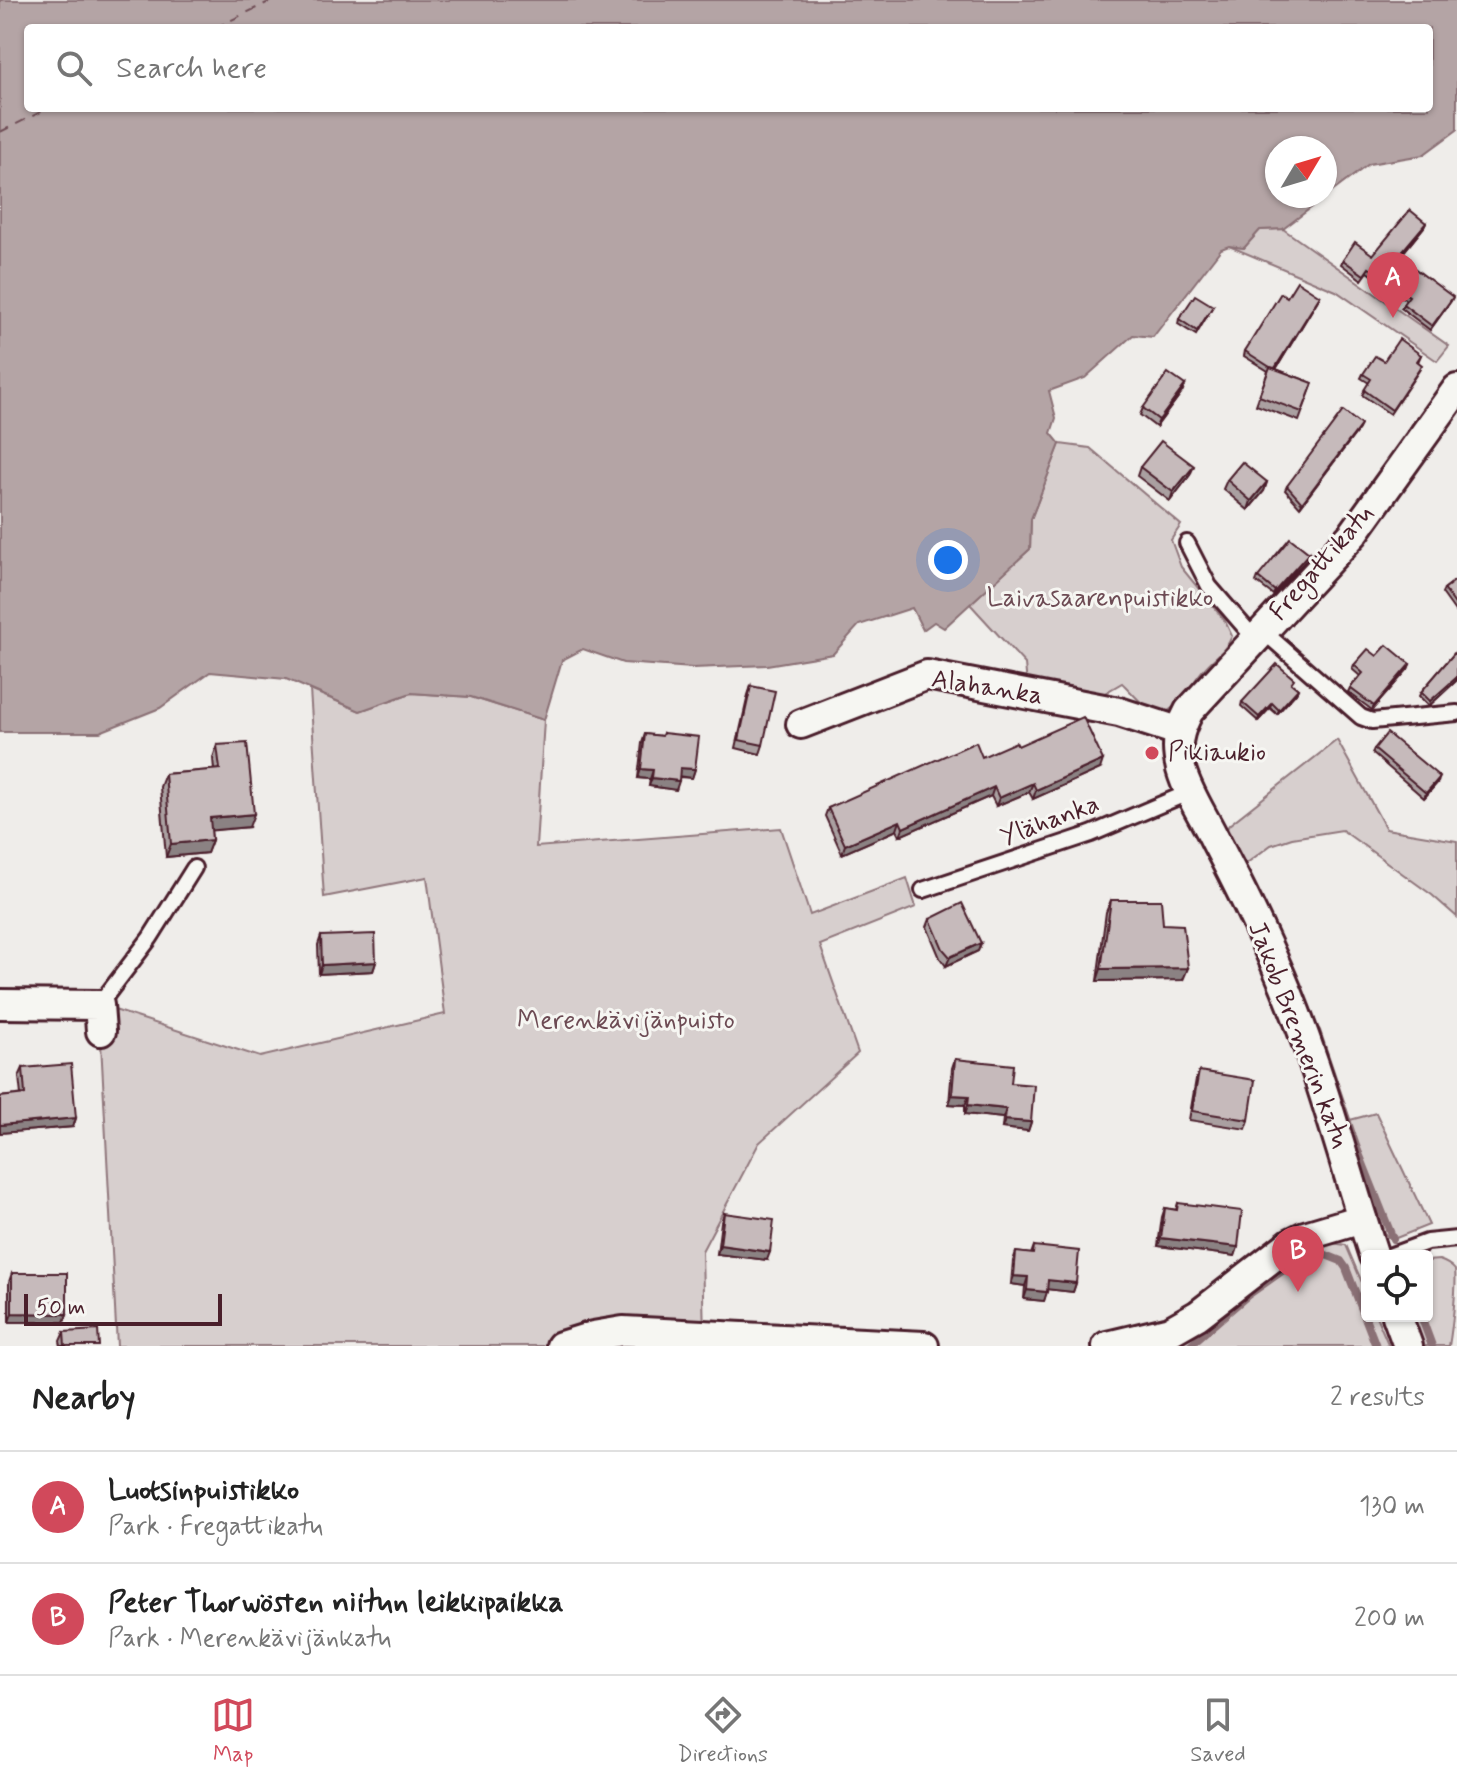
<!DOCTYPE html>
<html lang="en">
<head>
<meta charset="utf-8">
<style>
	:root { --surface:#fff; --page:#f2f2f2; --text:#222; --muted:#767676; --line:#e0e0e0; --accent:#d1495b }
	body { margin:0; font-family:Mynerve,sans-serif; background:var(--page); color:var(--text) }
	.controls { position:absolute; right:24px; bottom:24px; display:grid; overflow:hidden; border-radius:8px; box-shadow:0 2px 6px #0004 }
	.controls button { width:72px; height:72px; display:grid; place-items:center; padding:0; border:0; border-bottom:2px solid var(--line); background:var(--surface); color:var(--text); font:40px sans-serif }
	.compass { position:absolute; left:1265px; top:136px; width:72px; height:72px; border-radius:50%; background:var(--surface); box-shadow:0 2px 6px #0004; rotate:52deg }
	.scale { position:absolute; left:24px; bottom:20px; width:198px; box-sizing:border-box; padding-left:8px; border:4px solid #4a1f2b; border-top:0; font-size:22px; line-height:28px; white-space:nowrap; color:#4a1f2b; -webkit-text-stroke:6px #f6f6f2; paint-order:stroke }
	.you { position:absolute; left:948px; top:560px; width:28px; height:28px; margin:-20px; border:6px solid #fff; border-radius:50%; background:#1a73e8; box-shadow:0 0 0 12px #1a73e833 }
	.badge { display:grid; place-items:center; width:52px; height:52px; border-radius:50%; background:var(--accent); color:#fff; font-size:26px; font-weight:700 }
	.pin { position:absolute; translate:-50% -66px; filter:drop-shadow(0 2px 4px #0008) }
	.pin::after { content:''; position:absolute; top:42px; width:28px; height:24px; background:inherit; clip-path:polygon(0 0,100% 0,50% 100%) }
	.list { margin:0; padding:0; list-style:none }
	h2 { display:flex; justify-content:space-between; align-items:center; height:104px; margin:0; padding:0 32px; font-size:34px }
	h2 small { font-size:26px; font-weight:400; color:var(--muted) }
	.list li { display:grid; grid-template-columns:52px 1fr auto; gap:24px; align-items:center; box-sizing:border-box; height:112px; padding:0 32px; border-top:2px solid var(--line) }
	.list b { display:block; font-size:30px; white-space:nowrap }
	.list p { margin:0; font-size:26px; white-space:nowrap; color:var(--muted) }
	.list em { font-size:26px; font-style:normal; color:var(--muted) }
	.icon { flex:none; width:44px; height:44px; fill:none; stroke:currentColor; stroke-width:2; stroke-linecap:round; stroke-linejoin:round }
	.map { position:relative; flex:none; width:1457px; height:1346px; overflow:hidden }
	.search { position:absolute; background:var(--surface); box-shadow:0 2px 6px #0004; left:24px; right:24px; top:24px; height:88px; display:flex; align-items:center; gap:20px; box-sizing:border-box; padding:0 28px; border-radius:8px; color:var(--muted); font-size:30px }
	.sheet { height:328px; background:var(--surface) }
	nav { display:flex; justify-content:space-around; align-items:center; box-sizing:border-box; height:112px; border-top:2px solid var(--line); background:var(--surface); font-size:22px; color:var(--muted) }
	nav a { display:grid; justify-items:center; gap:4px }
	nav .on { color:var(--accent) }
	.map>svg:first-child { display:block }
	.green { fill:#d7cfce; stroke:#90777c; stroke-width:2 }
	.water { fill:#b4a4a5; stroke:#8a6f74; stroke-width:2; fill-rule:evenodd }
	.lines { fill:none; stroke-linecap:round; stroke-linejoin:round }
	.stream { stroke:#8a6f74; stroke-width:8 }
	.ferry { stroke:#6f4e56; stroke-width:2; stroke-dasharray:10 8; stroke-linecap:butt }
	.lane-casing { stroke:#4a1f2b; stroke-width:20 }
	.street-casing { stroke:#4a1f2b; stroke-width:34 }
	.lane { stroke:#f6f6f2; stroke-width:14 }
	.street { stroke:#f6f6f2; stroke-width:28 }
	.wall { fill:#aaa0a1; stroke:#4a1f2b; stroke-width:2 }
	.shaded-wall { fill:#8b8283; stroke:#4a1f2b; stroke-width:2 }
	.building { fill:#c6babb; stroke:#4a1f2b; stroke-width:2 }
	.poi-dot { fill:#d1495b; stroke:#f6f6f2; stroke-width:3 }
	.labels { text-anchor:middle; dominant-baseline:central; stroke-width:6; stroke-linejoin:round; paint-order:stroke }
	.street-label { font-size:26px; fill:#4a1f2b; stroke:#f6f6f2 }
	.park-label { font-size:26px; fill:#6d4b54; stroke:#f6f6f2 }
	.poi-label { font-size:26px; fill:#4a1f2b; stroke:#f6f6f2; text-anchor:start }
</style>
</head>
<body>
<div class="map">
<svg width="1457" height="1346" viewBox="0 0 1457 1346">
	<rect width="100%" height="100%" fill="#efedea"/>
	<filter id="ink" filterUnits="userSpaceOnUse"><feTurbulence type="fractalNoise" baseFrequency=".0125" numOctaves="2"/><feDisplacementMap in="SourceGraphic" scale="16" xChannelSelector="R" yChannelSelector="G"/><feConvolveMatrix kernelMatrix="1 2 1 2 8 2 1 2 1" color-interpolation-filters="sRGB"/></filter>
	<g filter="url(#ink)">
		<g class="green">
			<path d="M1283 229 1449 346 1437 361 1336 291 1229 246 1244 248 1260 230Z"/>
			<path d="M1060 444 1090 448 1181 525 1171 540 1181 567 1225 621 1232 636C1226 651 1214 657 1204 669 1194 679 1177 713 1161 713 1147 713 1132 692 1122 683L1091 701 1027 685 1025 664 970 604 1030 549 1031 519Z"/>
			<path d="M310 690 360 711 411 693 471 697 544 720 536 847 781 828 810 915 907 878 916 907 820 945 858 1053 759 1143 702 1251 704 1337 561 1346H117L99 1005 260 1057 445 1014 427 877 324 897Z"/>
			<path d="M1337 740 1386 829 1457 841V917L1432 895 1342 830 1292 838 1271 845 1243 866 1225 832 1229 825Z"/>
			<path d="M1376 1113 1429 1225 1391 1240 1384 1233 1350 1120Z"/>
			<path d="M1331 1243 1346 1245 1367 1294V1316H1376L1389 1346H1177L1187 1333 1281 1258Z"/>
			<path d="M1439 1260C1445 1262 1451 1265 1455 1270 1457 1285 1452 1329 1449 1346H1422L1411 1316H1427V1261Z"/>
		</g>
		<path class="water" d="M0 0H1457V130L1423 155 1369 164 1283 229 1260 230 1244 248 1229 246 1221 249 1153 337 1133 335 1085 378 1049 391 1056 418 1051 433 1060 444 1031 519 1030 549 944 628 934 622 923 630 912 608 859 625 833 654 767 665 693 668 623 663 583 649 562 660 544 720 471 697 411 693 360 711 286 679 210 672 160 708 100 732H0ZM28 28H1429V108H28ZM1277 148H1325V196H1277Z"/>
		<g class="lines">
			<g class="stream">
				<path d="M1317 1031 1356 1146 1393 1239"/>
				<path d="M1326 1255 1341 1261 1346 1268 1376 1346"/>
				<path d="M1421 1316 1432 1346"/>
				<path d="M1189 1346 1248 1295 1302 1257"/>
			</g>
			<g class="ferry">
				<path d="M215 28 273 0"/>
				<path d="M0 132 49 108"/>
			</g>
			<defs>
				<g id="lane">
					<path d="M1187 543 1209 586 1255 639"/>
					<path d="M1263 631 1361 717 1372 721 1457 713"/>
					<path d="M923 890 1091 834 1190 792"/>
					<path d="M99 1005 150 938 194 868"/>
					<path d="M1389 1256 1427 1242 1457 1239"/>
				</g>
				<g id="street">
					<path d="M801 724 927 675 1119 712 1178 731"/>
					<path d="M0 1004 99 1005 101 1031"/>
					<path d="M1374 1256C1342 1158 1317 1056 1274 961 1256 920 1236 880 1215 840 1204 817 1188 794 1181 769 1175 745 1178 732 1189 711L1353 534 1457 389"/>
					<path d="M1397 1316 1408 1346"/>
					<path d="M561 1346 593 1336 623 1331 924 1346"/>
					<path d="M1107 1346 1170 1331 1198 1315 1291 1243 1305 1236 1362 1219"/>
				</g>
			</defs>
			<use href="#lane" class="lane-casing"/>
			<use href="#street" class="street-casing"/>
			<use href="#lane" class="lane"/>
			<use href="#street" class="street"/>
		</g>
		<g class="wall">
			<path d="M1426 223 1424 227 1400 257 1451 301 1430 330 1401 308 1406 300 1368 272 1362 280 1341 264 1343 260 1373 255Z"/>
			<path d="M1320 296 1276 369 1313 383 1299 421 1256 405 1268 371 1244 356 1245 351 1287 297Z"/>
			<path d="M1213 306 1196 335 1178 324 1179 319Z"/>
			<path d="M1421 355 1418 362 1420 369 1390 414 1362 395 1369 383 1361 378 1363 374 1384 361Z"/>
			<path d="M1185 385 1182 392 1156 427 1140 415 1143 408Z"/>
			<path d="M1359 429 1300 507 1285 490 1287 486Z"/>
			<path d="M1140 467 1190 475 1170 501 1137 476Z"/>
			<path d="M1227 480 1267 482 1264 491 1248 510 1223 489Z"/>
			<path d="M1308 558 1273 595 1256 582 1258 577Z"/>
			<path d="M1457 579V614L1442 593 1444 589Z"/>
			<path d="M1457 650V680L1429 706 1419 696 1421 692Z"/>
			<path d="M1377 656 1410 664 1408 669 1372 710 1348 692 1350 688 1360 676 1352 669 1354 665Z"/>
			<path d="M1292 684 1298 689 1296 693 1277 714 1270 708 1258 721 1241 706 1242 702Z"/>
			<path d="M751 686 763 745 760 754 736 748 748 695Z"/>
			<path d="M663 733 695 769 692 778 679 777 676 790 649 786 650 779 638 778 642 743 645 734 662 736Z"/>
			<path d="M217 745 249 827 211 830 212 840 207 853 166 857 160 787 165 774 214 770 213 758Z"/>
			<path d="M1018 746 1100 769 1033 799 1029 792 996 806 991 796 900 836 897 830 842 854 825 816 828 808 982 757Z"/>
			<path d="M1374 749 1438 782 1424 798 1372 753Z"/>
			<path d="M1111 900 1163 924 1183 980 1097 981 1106 912Z"/>
			<path d="M930 919 981 943 978 951 946 966 940 958 927 927Z"/>
			<path d="M321 936 376 962 373 971 319 974 318 945Z"/>
			<path d="M955 1059 1011 1083 1031 1122 1028 1131 1002 1128 1003 1118 965 1114V1105L949 1104 952 1068Z"/>
			<path d="M23 1068 76 1118 73 1127 0 1133V1097L21 1095 19 1077Z"/>
			<path d="M1199 1071 1249 1120 1246 1129 1189 1120 1196 1079Z"/>
			<path d="M1178 1203 1238 1247 1235 1256 1158 1246 1162 1217 1165 1208 1176 1210Z"/>
			<path d="M724 1213 767 1260 717 1254 721 1222Z"/>
			<path d="M1034 1246 1076 1283 1073 1292 1047 1289 1044 1301 1024 1299 1025 1286 1011 1284 1013 1261 1016 1252 1031 1254Z"/>
			<path d="M12 1273 67 1314 64 1322H9V1282Z"/>
			<path d="M64 1332 99 1346H61L60 1341Z"/>
		</g>
		<g class="shaded-wall">
			<path d="M1426 223 1424 227 1397 260 1398 256Z"/>
			<path d="M1320 296 1318 300 1273 374 1274 370Z"/>
			<path d="M1453 297 1451 301 1430 330 1432 326Z"/>
			<path d="M1185 385 1182 392 1156 427 1159 420Z"/>
			<path d="M1361 425 1359 429 1300 507 1302 503Z"/>
			<path d="M1194 466 1190 475 1170 501 1173 492Z"/>
			<path d="M1267 482 1264 491 1248 510 1251 501Z"/>
			<path d="M1309 553 1308 558 1273 595 1275 591Z"/>
			<path d="M1410 664 1408 669 1372 710 1374 706Z"/>
			<path d="M1457 677V680L1429 706 1430 701Z"/>
			<path d="M1298 689 1296 693 1277 714 1279 710Z"/>
			<path d="M1272 703 1270 708 1258 721 1259 717Z"/>
			<path d="M1103 760 1100 769 1033 799 1036 790Z"/>
			<path d="M680 768 695 769 692 778 677 776Z"/>
			<path d="M641 769 653 770 650 779 638 778Z"/>
			<path d="M1440 777 1438 782 1424 798 1426 793Z"/>
			<path d="M652 778 679 781 676 790 649 786Z"/>
			<path d="M1033 783 1029 792 996 806 999 798Z"/>
			<path d="M994 787 991 796 900 836 903 828Z"/>
			<path d="M254 814 249 827 205 831 210 818Z"/>
			<path d="M900 821 897 830 842 854 845 845Z"/>
			<path d="M212 840 207 853 166 857 171 844Z"/>
			<path d="M981 943 978 951 946 966 950 957Z"/>
			<path d="M376 962 373 971 319 974 322 965Z"/>
			<path d="M1188 968 1183 980 1097 981 1101 969Z"/>
			<path d="M952 1095 969 1096 965 1105 949 1104Z"/>
			<path d="M968 1105 1006 1109 1003 1118 965 1114Z"/>
			<path d="M76 1118 73 1127 0 1133V1125Z"/>
			<path d="M1005 1120 1031 1122 1028 1131 1002 1128Z"/>
			<path d="M1161 1238 1238 1247 1235 1256 1158 1246Z"/>
			<path d="M720 1245 770 1252 767 1260 717 1254Z"/>
			<path d="M1014 1276 1028 1277 1025 1286 1011 1284Z"/>
			<path d="M1048 1280 1076 1283 1073 1292 1045 1289Z"/>
			<path d="M1027 1290 1047 1292 1044 1301 1024 1299Z"/>
			<path d="M12 1313 67 1314 64 1322H9Z"/>
		</g>
		<g class="building">
			<path d="M1410 210 1426 223 1398 256 1453 297 1432 326 1403 304 1409 296 1369 268 1364 275 1343 260 1355 242 1373 255Z"/>
			<path d="M1297 281 1320 296 1275 368 1270 367 1245 351 1281 293 1287 297Z"/>
			<path d="M1195 295 1213 306 1197 331 1179 319Z"/>
			<path d="M1399 339 1421 355 1417 361 1422 365 1392 410 1364 390 1371 379 1363 374 1375 356 1384 361Z"/>
			<path d="M1270 367 1313 383 1302 412 1259 396Z"/>
			<path d="M1168 373 1185 385 1159 420 1143 408Z"/>
			<path d="M1343 411 1361 425 1302 503 1287 486Z"/>
			<path d="M1161 441 1194 466 1173 492 1140 467Z"/>
			<path d="M1242 462 1267 482 1251 501 1227 480Z"/>
			<path d="M1290 538 1309 553 1275 591 1258 577Z"/>
			<path d="M1457 579V607L1444 589Z"/>
			<path d="M1387 645 1410 664 1374 706 1350 688 1363 673 1354 665 1368 649 1377 656Z"/>
			<path d="M1457 650V677L1430 701 1421 692Z"/>
			<path d="M1277 664 1294 679 1291 683 1298 689 1279 710 1272 703 1259 717 1242 702Z"/>
			<path d="M751 686 775 691 763 745 739 740Z"/>
			<path d="M1083 717 1103 760 1036 790 1033 783 999 798 994 787 903 828 900 821 845 845 828 808 976 742 982 757 1016 742 1018 746Z"/>
			<path d="M663 733 699 737 695 769 680 768 679 781 652 778 653 770 641 769 645 734 662 736Z"/>
			<path d="M1387 733 1440 777 1426 793 1374 749Z"/>
			<path d="M247 743 254 814 210 818 212 840 171 844 165 774 220 769 217 745Z"/>
			<path d="M1111 900H1161L1163 924 1183 925 1188 968 1101 969Z"/>
			<path d="M962 903 981 943 950 957 943 949 930 919Z"/>
			<path d="M375 934 376 962 322 965 321 936Z"/>
			<path d="M955 1059 1013 1065 1011 1083 1034 1085 1031 1122 1005 1120 1006 1109 968 1105 969 1096 952 1095Z"/>
			<path d="M71 1064 76 1118 0 1125V1097L25 1094 23 1068Z"/>
			<path d="M1199 1071 1255 1080 1249 1120 1192 1111Z"/>
			<path d="M1178 1203 1242 1211 1238 1247 1161 1238 1165 1208 1177 1210Z"/>
			<path d="M724 1213 774 1220 770 1252 720 1245Z"/>
			<path d="M1034 1246 1079 1251 1076 1283 1048 1280 1047 1292 1027 1290 1028 1277 1014 1276 1016 1252 1033 1254Z"/>
			<path d="M12 1273H67V1314L12 1313Z"/>
			<path d="M98 1330 99 1346H65L64 1332Z"/>
		</g>
	</g>
	<circle class="poi-dot" cx="1152" cy="753" r="8"/>
	<g class="labels">
		<g class="street-label">
			<text transform="translate(1322 563) rotate(-49)">Fregattikatu</text>
			<text transform="translate(987 688) rotate(9)">Alahanka</text>
			<text transform="translate(1050 821) rotate(-20)">Ylähanka</text>
			<text transform="translate(1298 1035) rotate(69)">Jakob Bremerin katu</text>
		</g>
		<g class="park-label">
			<text x="1100" y="599">Laivasaarenpuistikko</text>
			<text x="626" y="1021">Merenkävijänpuisto</text>
		</g>
		<g class="poi-label">
			<text x="1168" y="753">Pikiaukio</text>
		</g>
	</g>
</svg>
<div class="controls">
<button><svg class="icon" aria-label="locate" viewBox="0 0 24 24"><circle cx="12" cy="12" r="6"/><path d="M12 2v4M12 18v4M2 12h4M18 12h4"/></svg></button>
</div>
<svg class="compass" viewBox="-18 -18 36 36"><path d="M0-13l5 13h-10z" fill="#e53935"/><path d="M0 13l5-13h-10z" fill="#767676"/></svg>
<div class="scale">50 m</div>
<div class="you"></div>
<div class="pin badge" style="left:1393px;top:318px">A</div>
<div class="pin badge" style="left:1298px;top:1292px">B</div>
<div class="search"><svg class="icon" aria-label="search" viewBox="0 0 24 24"><circle cx="10" cy="10" r="6"/><path d="M15 15l6 6"/></svg>Search here</div>
</div>
<section class="sheet">
<h2>Nearby<small>2 results</small></h2>
<ul class="list">
<li><span class="badge">A</span><div><b>Luotsinpuistikko</b><p>Park · Fregattikatu</p></div><em>130 m</em></li>
<li><span class="badge">B</span><div><b>Peter Thorwösten niitun leikkipaikka</b><p>Park · Merenkävijänkatu</p></div><em>200 m</em></li>
</ul>
</section>
<nav>
<a class="on"><svg class="icon" aria-label="map" viewBox="0 0 24 24"><path d="M3 6l6-2 6 2 6-2v14l-6 2-6-2-6 2zM9 4v14M15 6v14"/></svg>Map</a>
<a><svg class="icon" aria-label="directions" viewBox="0 0 24 24"><path d="M12 3l9 9-9 9-9-9zM9 14v-3h6M13 9l2 2-2 2"/></svg>Directions</a>
<a><svg class="icon" aria-label="saved" viewBox="0 0 24 24"><path d="M7 4h10v16l-5-4-5 4z"/></svg>Saved</a>
</nav>
</body>
</html>
